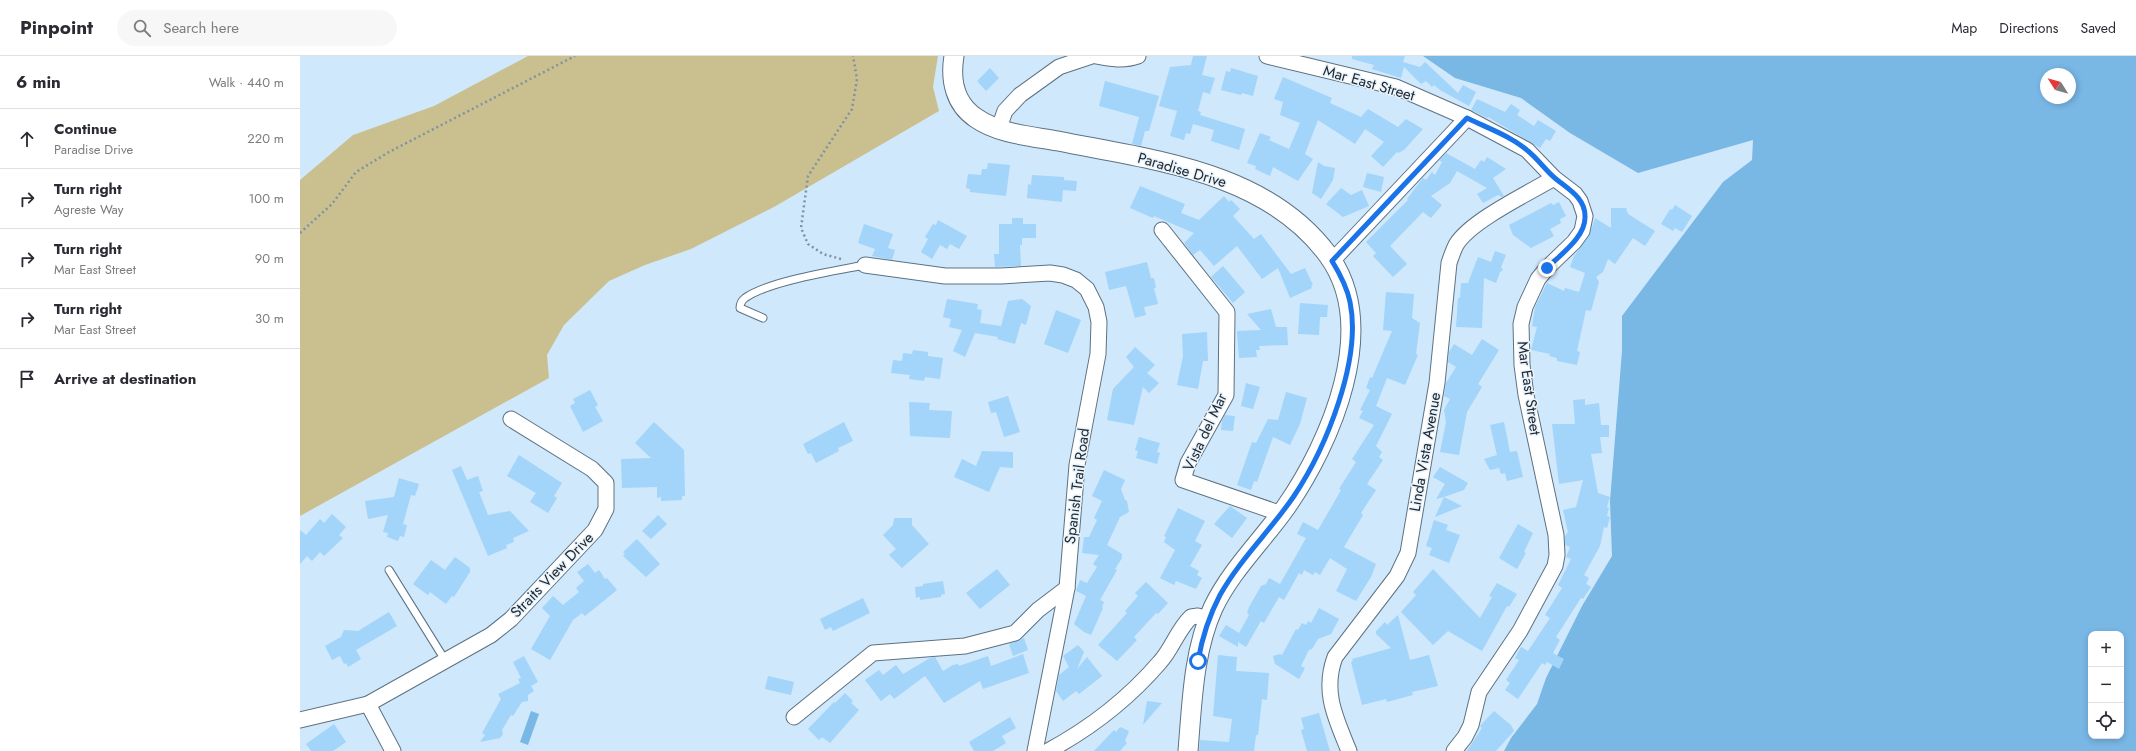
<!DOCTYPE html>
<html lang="en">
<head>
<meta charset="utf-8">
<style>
	:root { --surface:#fff; --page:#f7f7f7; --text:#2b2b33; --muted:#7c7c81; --line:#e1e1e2 }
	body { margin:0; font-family:Jost,sans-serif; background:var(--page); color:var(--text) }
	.controls { position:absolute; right:12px; bottom:12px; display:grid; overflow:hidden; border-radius:8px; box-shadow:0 2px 6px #0003 }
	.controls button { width:36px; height:36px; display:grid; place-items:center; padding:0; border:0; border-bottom:1px solid var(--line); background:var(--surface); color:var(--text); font:20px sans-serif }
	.compass { position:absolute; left:1740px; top:12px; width:36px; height:36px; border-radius:50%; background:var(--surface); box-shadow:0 2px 6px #0003; rotate:307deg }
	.stop { position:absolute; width:12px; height:12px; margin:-9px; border:3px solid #1a73e8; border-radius:50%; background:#fff }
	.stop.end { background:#1a73e8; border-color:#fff; box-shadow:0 1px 4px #0008 }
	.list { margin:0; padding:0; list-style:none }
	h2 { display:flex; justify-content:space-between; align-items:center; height:52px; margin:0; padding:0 16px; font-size:17px }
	h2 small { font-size:13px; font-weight:400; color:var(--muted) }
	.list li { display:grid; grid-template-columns:26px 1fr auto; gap:12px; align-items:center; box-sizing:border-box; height:60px; padding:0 16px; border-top:1px solid var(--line) }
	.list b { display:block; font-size:15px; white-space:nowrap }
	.list p { margin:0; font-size:13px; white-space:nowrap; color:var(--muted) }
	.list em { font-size:13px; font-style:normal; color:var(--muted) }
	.icon { flex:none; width:22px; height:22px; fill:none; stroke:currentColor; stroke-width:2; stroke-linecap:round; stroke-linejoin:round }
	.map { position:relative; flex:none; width:1836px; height:695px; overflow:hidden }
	header { display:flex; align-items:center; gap:24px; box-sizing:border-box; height:56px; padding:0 20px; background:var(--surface); border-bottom:1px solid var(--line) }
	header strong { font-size:19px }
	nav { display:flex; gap:22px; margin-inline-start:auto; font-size:14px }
	.search { width:280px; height:36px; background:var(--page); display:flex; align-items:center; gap:10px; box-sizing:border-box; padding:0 14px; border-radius:22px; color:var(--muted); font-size:15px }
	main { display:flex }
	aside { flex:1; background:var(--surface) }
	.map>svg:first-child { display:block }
	.green { fill:#cac08f }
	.water { fill:#79b7e5; fill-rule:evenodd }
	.building { fill:#a3d4f9 }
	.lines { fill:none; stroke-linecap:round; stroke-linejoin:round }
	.service-casing { stroke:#5c7283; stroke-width:9 }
	.minor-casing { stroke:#5c7283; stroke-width:17 }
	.tertiary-casing { stroke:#5c7283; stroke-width:21 }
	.path { stroke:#8092a1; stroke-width:2.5; stroke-dasharray:2 3; stroke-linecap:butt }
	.service { stroke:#fff; stroke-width:7 }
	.minor { stroke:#fff; stroke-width:15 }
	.tertiary { stroke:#fff; stroke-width:19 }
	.route { stroke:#1a73e8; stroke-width:5 }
	.labels { text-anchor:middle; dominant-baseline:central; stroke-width:3; stroke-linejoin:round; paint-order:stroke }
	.street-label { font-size:15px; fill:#202931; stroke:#e9f3fb }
</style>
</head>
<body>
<header>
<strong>Pinpoint</strong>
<div class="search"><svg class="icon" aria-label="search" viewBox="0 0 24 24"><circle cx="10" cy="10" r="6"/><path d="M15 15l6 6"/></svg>Search here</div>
<nav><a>Map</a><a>Directions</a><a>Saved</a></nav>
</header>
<main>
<aside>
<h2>6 min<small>Walk · 440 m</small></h2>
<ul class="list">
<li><svg class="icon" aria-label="ahead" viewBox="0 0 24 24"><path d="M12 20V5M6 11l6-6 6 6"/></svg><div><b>Continue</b><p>Paradise Drive</p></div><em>220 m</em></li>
<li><svg class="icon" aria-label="right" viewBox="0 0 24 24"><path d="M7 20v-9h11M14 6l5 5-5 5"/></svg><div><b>Turn right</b><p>Agreste Way</p></div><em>100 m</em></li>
<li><svg class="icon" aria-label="right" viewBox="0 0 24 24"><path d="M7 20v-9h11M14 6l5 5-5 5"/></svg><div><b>Turn right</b><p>Mar East Street</p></div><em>90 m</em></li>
<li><svg class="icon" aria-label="right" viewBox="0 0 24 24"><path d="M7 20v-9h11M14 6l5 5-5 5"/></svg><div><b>Turn right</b><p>Mar East Street</p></div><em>30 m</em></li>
<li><svg class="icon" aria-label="arrive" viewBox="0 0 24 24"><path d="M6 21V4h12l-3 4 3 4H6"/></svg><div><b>Arrive at destination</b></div></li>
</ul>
</aside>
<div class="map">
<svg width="1836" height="695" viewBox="0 0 1836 695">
	<rect width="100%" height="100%" fill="#cfe8fc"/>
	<path class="green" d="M228 0H638L633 31 639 55 474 151 391 193 345 209 309 225 264 269 247 299 249 322 0 460V124L53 79 134 50Z"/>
	<g class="water">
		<path d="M1123 0H1836V695H1204L1211 682 1237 648 1246 622 1282 550 1312 500 1310 445 1322 295V260L1423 126 1452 104 1453 84 1338 117 1270 77 1221 42 1155 22ZM1746 18H1770V42H1746ZM1791 578H1821V680H1791Z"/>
		<path d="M231 655 239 658 228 689 220 686Z"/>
	</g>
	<g class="building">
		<path d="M893 0H907L902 19 915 22 910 38 903 36 898 55 901 56 900 59 945 73 939 94 911 85 914 74 893 68 890 78 886 77 884 84 870 80 877 55 859 50 870 11 891 9Z"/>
		<path d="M1052 0H1105L1103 6 1120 11 1125 6 1158 37 1163 29 1176 36 1169 50 1140 34 1134 29 1132 31 1126 25 1121 28 1104 11 1101 22 1072 13 1074 9 1052 3Z"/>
		<path d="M690 12 699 22 686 35 677 25Z"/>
		<path d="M931 12 958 20 953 40 942 37 941 39 921 34 926 15 930 16Z"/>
		<path d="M983 21 1032 42 1030 47 1061 61 1068 53 1098 71 1106 63 1123 73 1104 94 1098 97 1097 96 1083 111 1071 100 1084 86 1065 73 1055 88 1018 64 1005 98 1013 103 998 125 973 111 970 120 955 113 956 110 947 107 960 77 971 81 969 84 989 93 1000 67 980 59 983 46 974 43Z"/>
		<path d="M805 25 859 40 849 75H845L841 90 832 88 839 61 799 50Z"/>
		<path d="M1177 43 1205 56 1211 48 1220 54 1217 59 1234 70 1238 64 1256 75 1250 85 1246 83 1240 92 1188 61 1187 62 1171 54Z"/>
		<path d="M1146 97 1175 113 1181 104 1184 106 1187 101 1206 113 1193 122 1204 140 1202 141 1198 139 1183 147 1177 138 1187 132 1157 115 1150 127 1131 140 1142 149 1131 162 1123 156 1090 190 1107 208 1093 221 1073 200 1076 197 1066 186 1108 144 1107 143 1123 122 1126 124 1132 116 1135 119 1142 106 1139 104Z"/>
		<path d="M1018 106 1024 110 1035 112 1033 124 1021 143 1012 137Z"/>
		<path d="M688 107 710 109 706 140 670 136V133L666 132 668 118 681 119 682 113H687Z"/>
		<path d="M1067 117 1084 121 1081 136 1063 131Z"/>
		<path d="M732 119 764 121V124L777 125 776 135 763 134 762 146 727 142 728 128 731 129Z"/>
		<path d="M840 130 885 148 881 157 899 164 924 140 929 146 931 144 940 153 933 160 954 183 961 178 991 218 1005 212 1013 229 1011 230 1012 232 990 242 978 212 962 223 937 190 914 210 900 194 893 199 884 187 894 177 854 160 853 162 830 152Z"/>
		<path d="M1041 132 1051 139 1062 134 1069 150 1043 161 1026 148Z"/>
		<path d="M1259 146 1266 160 1260 163 1261 167 1250 173 1254 180 1231 192 1213 179 1209 169 1251 147 1253 149Z"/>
		<path d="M1375 149 1392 160 1382 176 1375 172 1373 175 1361 168 1370 153 1372 154Z"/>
		<path d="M1311 152H1326L1328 158 1355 175 1345 190 1333 182 1315 208 1308 203 1303 216 1296 221 1299 226 1291 255 1286 254 1277 295 1280 296 1277 309 1257 305V302L1249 300 1250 298 1231 294 1237 271 1232 270 1235 251 1247 227 1264 235 1265 232 1279 236 1285 217 1270 211 1274 200 1289 180 1295 162 1311 172Z"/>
		<path d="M712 162H723V168H736V182H722V189H720L721 210 695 211 694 198H699V168H712Z"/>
		<path d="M638 164 667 180 659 193 650 188 647 193 640 189 632 203 621 196 628 183 625 181 633 168 636 169Z"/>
		<path d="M564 168 593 178 588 192 595 194 592 204 572 200 575 193 558 187Z"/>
		<path d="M1195 195 1206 199 1201 211 1203 214 1200 216 1196 227 1184 222 1182 272 1156 271 1158 242H1160L1161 227H1168L1178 201 1191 206Z"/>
		<path d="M847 206 851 222H854L856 232H854L858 248 844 251 846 259 835 262 826 230 809 234 805 216Z"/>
		<path d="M923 210 945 236 933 247 911 221Z"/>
		<path d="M1086 236 1114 238 1112 262 1120 267 1116 298 1118 299 1105 329 1087 322 1076 350 1092 358 1076 390 1082 396 1079 401 1083 404 1067 428 1076 434 1061 457 1063 459 1044 491 1076 508 1071 521 1056 545 1036 535 1047 513 1030 502 1020 519 1015 516 1013 519 1004 514 1002 519 999 517 984 544 979 541 964 567 961 565 946 591 938 586V591L919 580 926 569 939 577 949 559 947 557 949 551 961 530 966 528 969 522 980 528 1006 482 997 478 1003 466 1018 474 1041 434 1039 433 1056 406 1052 403 1074 369 1059 362 1063 355 1060 354 1070 334 1066 332 1070 321 1072 322 1092 275 1083 274Z"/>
		<path d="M647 243 678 248 677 253 682 254 680 267 701 270 708 245 722 243 731 250 726 269 721 267 715 288 697 283 698 281 675 277 665 301 653 295 662 274 649 271 651 263 643 261Z"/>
		<path d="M1000 247 1028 249 1027 261H1020L1019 279 998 278Z"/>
		<path d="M971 253 976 271H987L988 289 959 290 960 294H956L957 301 939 302 937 275 961 274 947 258Z"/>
		<path d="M756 254 781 264 768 297 744 288Z"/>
		<path d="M907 276 908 305H903L898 333 877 329 883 300 882 278Z"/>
		<path d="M1182 283 1199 294 1178 328 1182 331 1167 356 1159 399 1140 396 1146 366 1144 354 1150 343 1144 340 1146 327 1156 311 1148 306 1149 296 1154 288 1172 299Z"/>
		<path d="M835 291 855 309 847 317 859 327 849 337 843 331 834 369 807 364 813 333 834 311 826 301Z"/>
		<path d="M613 294 628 296V300L643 302 640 323 625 321 624 325 609 323 610 319 591 317 593 304 602 305 603 297 612 298Z"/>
		<path d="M946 327 960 331 953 353 941 350Z"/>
		<path d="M290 334 298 349 295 351 303 365 283 376 270 350 275 347 273 343Z"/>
		<path d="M986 336 1007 342 1000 368 990 389 973 381 957 426 954 425 951 434 937 429 952 386 956 387 968 363 978 364Z"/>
		<path d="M708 340 720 376 704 381 696 356 691 357 688 346Z"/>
		<path d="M1285 343V349L1299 347 1301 369H1309V381H1300L1302 397 1291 398 1298 437 1310 441 1307 451 1309 452 1307 460 1310 461 1307 472 1304 471 1300 490 1284 519 1289 522 1286 528 1291 531 1283 543 1281 542 1256 581 1260 584 1253 597 1264 603 1259 613 1247 606 1245 609 1242 607 1218 643 1205 634 1210 627 1206 624 1219 604 1215 602 1221 591 1228 595 1250 562 1245 559 1262 532 1258 529 1271 503 1266 501 1270 491 1265 489V480L1268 476 1263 454 1276 451 1283 424 1259 428 1252 368H1275L1273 344Z"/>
		<path d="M609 346 630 347 629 354 652 355 650 382 610 380Z"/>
		<path d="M925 359 935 360 933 375 921 374 922 365Z"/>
		<path d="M354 366 384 394 385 440H382V444L361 445V441L357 442V431L322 432 321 403 351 402 335 387Z"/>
		<path d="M544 366 553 385 538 392 539 395 516 407 511 397 508 398 503 388Z"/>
		<path d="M1204 366 1210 396 1217 395 1223 421 1207 425 1205 417 1201 418 1199 412 1190 414 1184 403 1197 399 1190 369Z"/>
		<path d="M839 381 860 387 857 396 860 397 857 408 836 402 838 395 835 394Z"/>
		<path d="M682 395 713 396V412L700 411 689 436 654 421 662 403 676 410Z"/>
		<path d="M219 399 262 427 254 440 257 442 248 457 230 446 236 437 207 420Z"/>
		<path d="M161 410 167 424 178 420 183 435 179 436 188 459 210 455 229 475 213 482 214 486 206 489 207 492 188 500 152 414Z"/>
		<path d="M1140 411 1168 427 1164 434 1144 441 1162 450 1135 461 1144 441 1136 443 1145 428 1133 421Z"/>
		<path d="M804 414 825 424 821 433 825 444 827 445 829 456 820 461 807 489 822 498V502L815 513 817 514 800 544 804 546 802 551 803 552 791 579 784 576 774 568 786 540 776 535 780 524 787 527 797 511 793 508 799 499 782 497 784 481H789L797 464 794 462 802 445 792 440Z"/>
		<path d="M99 422 119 428 115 440 111 439 103 468 107 469 104 481 100 480 98 485 87 481 88 477 83 476 88 459 68 463 65 445 94 441Z"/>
		<path d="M930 450 947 462 932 482 914 468Z"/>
		<path d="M878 452 905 465 895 485 902 489 890 510 899 515 897 519 902 522 896 533 876 525 874 529 860 522 875 494 864 486 866 481 864 480Z"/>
		<path d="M32 458 46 471 39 479 43 482 24 500 20 496 12 505 7 500 0 508V474L6 479 20 463 24 467Z"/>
		<path d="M358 459 367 468 351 483 342 475Z"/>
		<path d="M594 462H612V469L629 488 602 512 589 499 596 493 583 479 593 469Z"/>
		<path d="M1134 464 1148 469 1146 474 1160 479 1149 507 1129 499 1132 492 1126 490Z"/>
		<path d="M1218 468 1233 477 1224 496 1226 497 1217 513 1199 502Z"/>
		<path d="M337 483 360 508 346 521 323 500 325 498 323 496Z"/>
		<path d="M155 501 170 512V516L154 541 152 540 146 548 130 536 128 539 113 528 131 504 145 514Z"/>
		<path d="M288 508 295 517 299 514 305 523 307 522 317 534 285 560 282 557 273 564 250 604 231 593 250 560 242 552 253 540 263 549 279 536 276 532 284 525 277 516Z"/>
		<path d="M697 513 710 529 680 553 666 537Z"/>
		<path d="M1133 513 1180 562 1192 541 1189 540 1197 527 1217 538 1209 551 1207 550 1182 595 1148 575 1133 589 1101 556 1116 539 1113 536Z"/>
		<path d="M643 525 645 538 641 539V541L620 544V541L616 542 615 531 623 530V528Z"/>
		<path d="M846 526 868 547 858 558 856 557 834 581 837 584 817 605 798 589 827 557 825 555 838 540 835 537Z"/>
		<path d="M563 542 570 557 533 575 531 571 525 574 520 563Z"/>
		<path d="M1019 552 1039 563 1031 578 1018 583 1012 593 1009 594 1001 610 1005 612 999 623 975 608 973 600 980 598 982 599 996 573 998 574 1002 567 1006 569 1008 565 1011 567Z"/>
		<path d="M89 556 97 570 56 594 61 603 48 611 46 607 44 608 40 600 32 604 25 590 41 581 44 574 58 575Z"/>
		<path d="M1098 559 1110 604 1129 599 1138 630 1112 636 1113 639 1087 646 1086 643 1062 649 1051 606 1053 605 1052 603 1091 592 1076 578V575L1085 566 1087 569Z"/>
		<path d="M724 582 728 594 713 600 709 588Z"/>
		<path d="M778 589 784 596 777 613 787 601 802 620 779 638 776 635 763 645 756 635 759 619 769 611 763 600Z"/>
		<path d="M723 598 729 617 683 633 680 625 644 647 625 620 594 643 590 638 581 645 565 624 579 614 583 619 596 609 603 618 630 602 635 601 643 615 653 609 658 608 659 610 688 600 691 610Z"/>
		<path d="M918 599 937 601 936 615 969 617 967 644 962 643 958 679H956L954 695H899L900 684 929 686 932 663 913 660Z"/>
		<path d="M224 600 238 626 231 630 234 635 228 639V645L222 646 213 660 211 659 202 674 203 678 200 682 180 686 185 679 182 677 201 643 198 638 220 627 218 623 221 622 213 606Z"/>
		<path d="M468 620 494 626 491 639 465 633Z"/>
		<path d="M545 637 553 645 551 647 559 654 530 687 522 681 519 684 508 673 534 646 535 647Z"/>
		<path d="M847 645 862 647 843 669Z"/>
		<path d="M1194 655 1211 669 1214 675 1196 695H1167L1182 672 1180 670Z"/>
		<path d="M1019 657 1030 695H1007L1001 674 1004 673 1001 662Z"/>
		<path d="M710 661 716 672 702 680 706 687 693 695H674L669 686Z"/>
		<path d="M34 668 46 686 33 695H11L6 688Z"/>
		<path d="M820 671 829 675 825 685 827 687 820 695H794L814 674 816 676Z"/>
	</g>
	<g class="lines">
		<defs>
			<g id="service">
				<path d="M463 262 440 252C440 248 441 245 445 242 469 225 534 215 565 209"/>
				<path d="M89 514 145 604"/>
			</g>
			<g id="minor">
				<path d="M796 0C811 3 824 5 838 0"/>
				<path d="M967 0 1096 31 1167 62 1227 94 1254 122 1275 138 1280 145 1285 160 1282 175 1274 186 1247 212 1238 223 1225 251 1221 268 1222 309 1226 339 1256 479 1257 499 1255 510 1220 575 1179 636 1171 669 1165 681 1154 695"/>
				<path d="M699 72 705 55 720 39 759 11 792 0"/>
				<path d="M862 174 927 256 926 339 888 407 883 424 982 458"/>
				<path d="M1032 205 1167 62"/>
				<path d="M565 209 645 220H701L750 217 763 219 776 224 787 233 796 251 799 266 798 298 777 409 767 532 735 695"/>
				<path d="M68 648 93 695"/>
				<path d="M494 661 573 597 665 590 715 577 738 554 767 532"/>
				<path d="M0 664 68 648 191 579 211 563 295 474 306 453V427L292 413 211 363"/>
				<path d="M748 695C789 673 829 642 860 606 872 593 878 573 891 561L898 560 909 564"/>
				<path d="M1049 695C1036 663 1022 636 1035 601L1097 520 1108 497 1137 327 1149 207C1151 201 1153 195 1156 189 1170 165 1229 137 1254 122"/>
			</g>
			<path id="tertiary" d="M654 0C650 24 655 48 676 62 699 78 731 80 758 85 852 104 966 115 1028 199 1081 271 1031 386 986 451 962 485 931 514 913 552 893 596 892 648 888 695"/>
		</defs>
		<use href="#service" class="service-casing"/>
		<use href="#minor" class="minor-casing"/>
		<use href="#tertiary" class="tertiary-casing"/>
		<g class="path">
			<path d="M0 177 32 148 56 116 89 96 275 0"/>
			<path d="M541 203 523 198 508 188 501 172 508 120 552 53 557 23 553 0"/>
		</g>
		<use href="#service" class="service"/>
		<use href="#minor" class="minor"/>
		<use href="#tertiary" class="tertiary"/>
	</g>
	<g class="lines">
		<path class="route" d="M898 605C902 582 909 560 920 539 940 503 971 474 994 440 1026 392 1062 304 1050 246 1047 231 1040 218 1032 205L1167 62C1187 72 1211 80 1228 95 1238 103 1246 115 1256 123 1268 133 1285 142 1285 160 1286 181 1261 198 1247 212"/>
	</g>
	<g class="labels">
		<g class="street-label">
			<text transform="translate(1069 27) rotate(16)">Mar East Street</text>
			<text transform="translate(882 114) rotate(16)">Paradise Drive</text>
			<text transform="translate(1229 332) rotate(82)">Mar East Street</text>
			<text transform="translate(905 376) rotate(-65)">Vista del Mar</text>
			<text transform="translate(1125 396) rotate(-80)">Linda Vista Avenue</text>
			<text transform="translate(777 430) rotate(-83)">Spanish Trail Road</text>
			<text transform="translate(252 519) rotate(-46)">Straits View Drive</text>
		</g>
	</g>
</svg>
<div class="controls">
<button>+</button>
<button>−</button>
<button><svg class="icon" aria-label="locate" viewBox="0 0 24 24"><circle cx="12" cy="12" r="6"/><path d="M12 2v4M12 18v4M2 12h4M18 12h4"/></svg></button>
</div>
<svg class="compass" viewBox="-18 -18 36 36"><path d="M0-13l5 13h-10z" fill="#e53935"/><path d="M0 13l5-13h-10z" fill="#7c7c81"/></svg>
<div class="stop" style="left:898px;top:605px"></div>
<div class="stop end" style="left:1247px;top:212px"></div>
</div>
</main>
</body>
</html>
